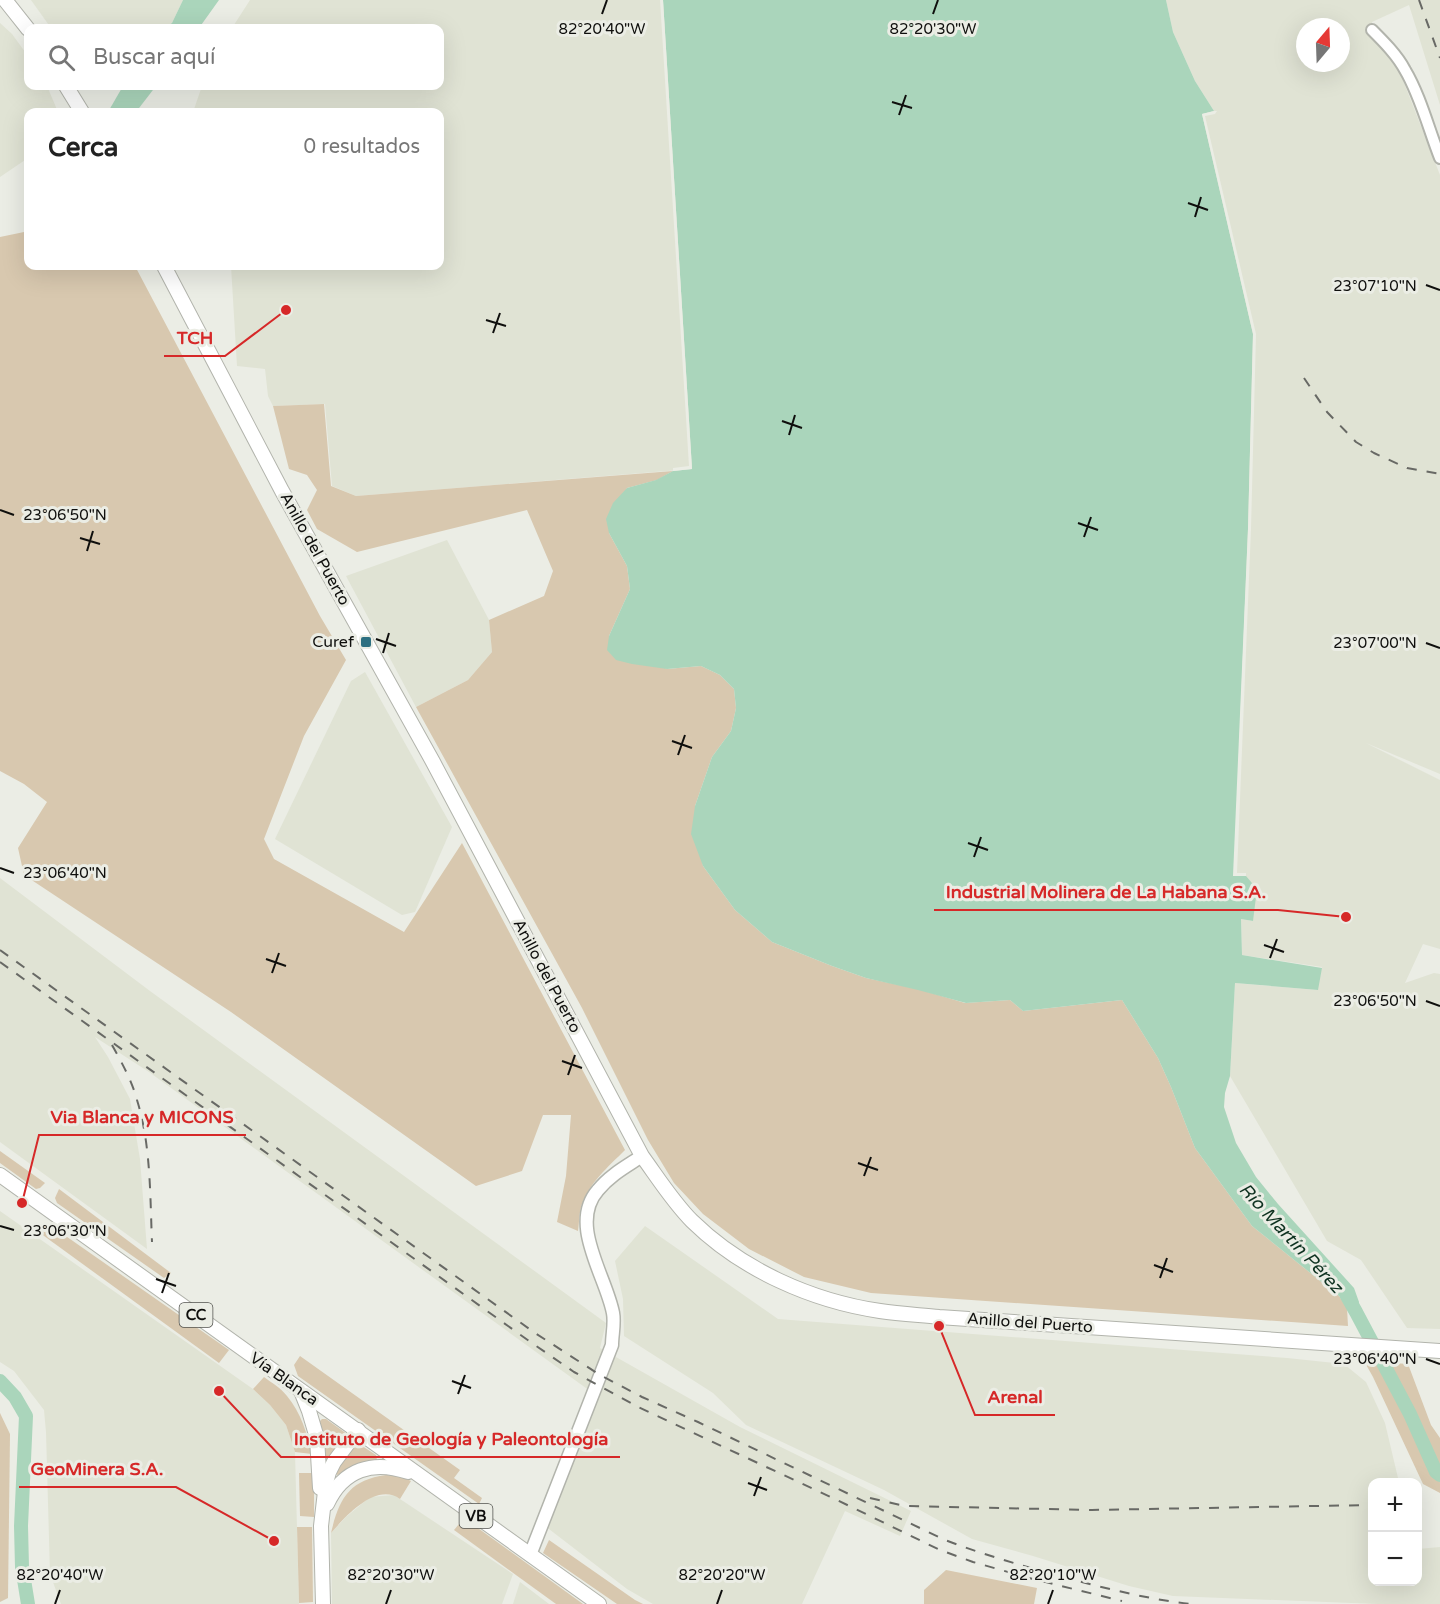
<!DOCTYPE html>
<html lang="es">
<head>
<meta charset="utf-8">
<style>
	:root { --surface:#fff; --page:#f2f2f2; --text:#222; --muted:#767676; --line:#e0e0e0 }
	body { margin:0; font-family:"Varela Round",sans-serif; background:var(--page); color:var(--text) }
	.controls { position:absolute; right:18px; bottom:18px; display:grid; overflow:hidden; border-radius:12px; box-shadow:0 6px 24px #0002 }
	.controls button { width:54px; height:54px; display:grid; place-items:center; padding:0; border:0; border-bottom:2px solid var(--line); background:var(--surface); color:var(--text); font:30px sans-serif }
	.compass { position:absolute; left:1296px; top:18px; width:54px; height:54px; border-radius:50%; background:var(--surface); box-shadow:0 6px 24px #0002; rotate:19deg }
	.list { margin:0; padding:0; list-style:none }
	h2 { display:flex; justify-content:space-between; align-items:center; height:78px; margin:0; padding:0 24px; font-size:26px }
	h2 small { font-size:20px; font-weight:400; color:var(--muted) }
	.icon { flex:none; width:33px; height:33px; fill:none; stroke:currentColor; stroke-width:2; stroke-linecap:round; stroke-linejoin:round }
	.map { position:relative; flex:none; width:1440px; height:1604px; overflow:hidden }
	.search { position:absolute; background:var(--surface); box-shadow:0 6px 24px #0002; left:24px; top:24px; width:420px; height:66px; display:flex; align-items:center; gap:15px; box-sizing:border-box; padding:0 21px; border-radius:12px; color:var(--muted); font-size:22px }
	.panel { position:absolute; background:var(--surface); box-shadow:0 6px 24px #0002; left:24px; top:108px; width:420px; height:162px; border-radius:12px }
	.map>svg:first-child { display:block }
	.built { fill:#e0e3d4; fill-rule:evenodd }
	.green { fill:#d8c8af }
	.water { fill:#aad5bb }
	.pier { fill:#ebede5 }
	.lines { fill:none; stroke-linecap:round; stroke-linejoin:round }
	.river { stroke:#aad5bb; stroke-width:14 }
	.tertiary-casing { stroke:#b2b4ac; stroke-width:14 }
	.secondary-casing { stroke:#b2b4ac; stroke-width:15 }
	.primary-casing { stroke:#b2b4ac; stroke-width:16 }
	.tertiary { stroke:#fff; stroke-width:10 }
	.secondary { stroke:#fff; stroke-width:12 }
	.primary { stroke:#fff; stroke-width:14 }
	.rail { stroke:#686965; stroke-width:2; stroke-dasharray:10 10; stroke-linecap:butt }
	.ticks { fill:none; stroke:#0f0f0d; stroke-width:2 }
	.poi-dot { fill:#2d6f81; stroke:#ebede5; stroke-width:2 }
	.labels { text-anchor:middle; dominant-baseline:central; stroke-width:6; stroke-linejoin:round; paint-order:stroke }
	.shield { fill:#ebede5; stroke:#51524e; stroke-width:1.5 }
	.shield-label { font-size:15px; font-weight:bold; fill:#0f0f0d }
	.street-label { font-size:16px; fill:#0f0f0d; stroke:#ebede5 }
	.poi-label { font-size:16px; fill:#0f0f0d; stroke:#ebede5; text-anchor:end }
	.water-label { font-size:18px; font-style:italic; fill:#0e3220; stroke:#ebede5 }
	.ticks-label { font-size:15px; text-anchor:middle; fill:#0f0f0d; stroke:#ebede5; stroke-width:6; stroke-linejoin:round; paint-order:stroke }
	.leader { fill:none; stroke:#d62828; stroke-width:2 }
	.callout-dot { fill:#d62828; stroke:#ebede5; stroke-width:2 }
	.callout-label { font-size:18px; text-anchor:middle; font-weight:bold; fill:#d62828; stroke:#ebede5; stroke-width:6; stroke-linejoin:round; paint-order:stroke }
</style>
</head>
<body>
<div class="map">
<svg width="1440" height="1604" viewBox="0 0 1440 1604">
	<rect width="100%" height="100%" fill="#ebede5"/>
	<g class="built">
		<path d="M31 0H183L172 23 165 28H51Z"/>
		<path d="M250 0H663L692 469 356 496 332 486 325 404 273 406 268 396 265 369 237 366 231 266H440V112H193L202 86H440V28H232Z"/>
		<path d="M1166 0H1440V105L1409 5 1372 22 1371 38 1389 57 1401 75 1440 175V774L1366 743 1440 780V949L1423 944 1405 983 1434 973 1440 974V1329L1407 1328 1361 1260 1327 1241 1230 1076 1235 983 1317 990 1322 967 1242 955 1241 919 1253 921 1233 876 1245 605 1202 114 1214 111 1195 81 1173 32ZM1305 27H1341V63H1305Z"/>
		<path d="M0 23 12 34 28 56V86H47L58 112H28V158L0 177Z"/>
		<path d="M447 540 489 620 492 652 468 680 416 707 346 576Z"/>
		<path d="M365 672 452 827 415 912 402 915 275 839 351 681Z"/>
		<path d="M0 878 150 991 606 1323 600 1348 740 1427 911 1511 900 1536 845 1511 802 1604H653L627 1589 545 1526 597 1396 149 1072 95 1037 108 1057 130 1099 140 1159 147 1249 0 1142Z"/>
		<path d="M0 1211 253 1389 270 1405 286 1425 295 1452 299 1604H61L50 1574 46 1432 44 1410 14 1371 0 1362Z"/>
		<path d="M645 1226 778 1319 1287 1358 1344 1364 1366 1382 1385 1423 1398 1478 1399 1482H1372V1582H1418V1549L1440 1547V1604H1377L1173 1596 1129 1586 1033 1556 972 1539 884 1490 746 1425 713 1393 624 1336 623 1299 615 1261Z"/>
		<path d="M394 1495 513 1574 502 1604H332L331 1533 346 1517 370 1497Z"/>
		<path d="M520 1582 549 1604H513Z"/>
	</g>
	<g class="green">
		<path d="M28 229V266H135L320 616 346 660 304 736 264 839 274 859 404 932 462 843 625 1150C608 1167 588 1184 581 1207 579 1215 579 1224 578 1231L557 1222 566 1176 571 1115H543L522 1171 476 1186 231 1012 24 875 18 848 47 802 24 784 0 771V237L24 232Z"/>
		<path d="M324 404 331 486 356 496 673 471 657 480 627 488 609 533 627 566 630 589 609 636 667 669 701 666 720 675 734 689 736 708 731 731 712 757 695 806 703 866 735 910 772 942 832 966 866 978 918 989 965 1003 1010 1000 1023 1011 1122 1000 1158 1058 1171 1087 1195 1148 1252 1226 1339 1296 1347 1308 1348 1326 871 1293 804 1277 749 1249 703 1214 674 1183 648 1140 582 1008 416 707 468 680 492 652 489 620 544 596 553 571 527 510 357 552 317 529 307 510 317 490 307 475 289 469 273 406Z"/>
		<path d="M0 1151 45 1183 40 1188 36 1189 0 1163Z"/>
		<path d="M59 1189 171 1273 164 1278 57 1203 55 1198Z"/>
		<path d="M29 1225H50L229 1350 219 1363Z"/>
		<path d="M300 1356 460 1470 454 1478 482 1498 479 1504 298 1376 294 1365Z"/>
		<path d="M1364 1361 1408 1364 1431 1425 1440 1438V1493L1423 1484 1373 1377Z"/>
		<path d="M264 1377C272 1383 281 1388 287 1396 301 1413 307 1433 312 1454L295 1452 286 1425 270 1405 253 1389Z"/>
		<path d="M0 1413 10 1434 8 1598 0 1602Z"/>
		<path d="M322 1419H326L347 1434 328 1460 325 1461 319 1422Z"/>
		<path d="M356 1444H359L376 1455 377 1460 337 1475 335 1472Z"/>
		<path d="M299 1473H314V1517L300 1516Z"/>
		<path d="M386 1475 400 1476 411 1481 400 1499C376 1482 346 1516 331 1533 339 1499 349 1480 386 1475Z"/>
		<path d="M464 1518 583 1604H556L454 1530Z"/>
		<path d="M297 1527H312L313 1602 299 1603Z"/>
		<path d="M549 1540 635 1600 643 1604H617L543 1553Z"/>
		<path d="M946 1570 1037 1588 1034 1604H924V1590Z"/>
	</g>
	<g class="water">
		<path d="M183 0H219L199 28H165L172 23Z"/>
		<path d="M663 0H1166L1173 32 1195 81 1214 111 1202 114 1253 334 1248 529 1234 876H1246L1257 889 1253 921 1241 919 1242 955 1322 968 1318 990 1235 983 1230 1076 1225 1093 1224 1107 1236 1143 1256 1177 1278 1204 1354 1288 1359 1302 1356 1312 1347 1308 1339 1296 1252 1226 1195 1148 1171 1087 1158 1058 1122 1000 1023 1011 1010 1000 966 1003 918 990 866 978 832 966 772 942 735 910 703 866 691 834 695 806 712 757 731 731 736 708 734 689 720 675 701 666 667 669 632 664 616 660 607 650 609 636 630 589 627 566 609 533 606 519 613 503 627 488 656 480 673 471 692 469Z"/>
		<path d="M123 86H156L136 112H108Z"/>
	</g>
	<g class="pier">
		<path d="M660 0H663L692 469 673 471V468L689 466Z"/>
		<path d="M1214 111H1217L1215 114 1205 116 1256 334 1251 529 1237 873H1246V876H1233L1248 529 1253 334 1202 114Z"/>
	</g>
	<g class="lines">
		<g class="river">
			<path d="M1347 1296 1356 1312 1410 1414 1436 1472 1440 1475"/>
			<path d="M0 1381 15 1397 26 1416 21 1526 22 1567 28 1604"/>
		</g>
		<defs>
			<path id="tertiary" d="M1372 30C1384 42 1397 55 1405 70 1420 95 1429 130 1440 158"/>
			<path id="secondary" d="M530 1555 612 1345C612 1335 615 1323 613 1313 606 1276 568 1224 598 1190 610 1175 627 1166 642 1156"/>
			<g id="primary">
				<path d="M5 0 28 29"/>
				<path d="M66 86 82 112"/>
				<path d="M164 266 282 491 433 762 642 1156C658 1178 673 1202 692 1221 742 1270 812 1301 880 1311 900 1314 920 1315 939 1317L1440 1351"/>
				<path d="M0 1175 599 1604"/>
				<path d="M301 1391 309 1411 317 1438 320 1488"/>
				<path d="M327 1504C343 1469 373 1460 408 1472"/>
				<path d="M323 1604 321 1526 326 1483 329 1472 334 1462 358 1430"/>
			</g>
		</defs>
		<use href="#tertiary" class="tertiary-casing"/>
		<use href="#secondary" class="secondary-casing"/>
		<use href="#primary" class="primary-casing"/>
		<use href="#tertiary" class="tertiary"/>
		<use href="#secondary" class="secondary"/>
		<use href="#primary" class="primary"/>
		<g class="rail">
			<path d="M1419 0 1440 58"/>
			<path d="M1304 378 1327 412 1356 442 1374 453 1407 468 1440 474"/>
			<path d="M0 950 535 1333 600 1375 642 1397 698 1422 945 1540C987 1556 1030 1568 1074 1580 1113 1590 1152 1600 1192 1604"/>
			<path d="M0 962 529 1341 574 1372 638 1407 837 1500 940 1550 973 1562 1029 1578 1122 1601"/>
			<path d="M112 1045C122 1063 132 1081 137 1100 151 1145 150 1196 152 1242"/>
			<path d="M870 1498 905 1506 1092 1510 1372 1505"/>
		</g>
	</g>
	<path class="ticks" d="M602 14 607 0M933 14 938 0M892 102 912 108M899 115 906 95M1188 203 1208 210M1195 217 1201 197M1426 285 1440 290M486 320 506 326M493 333 500 313M782 421 802 428M789 435 795 415M0 510 14 515M1078 523 1098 530M1084 537 1091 517M80 538 100 544M87 551 93 531M376 639 396 646M1426 643 1440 648M383 653 389 633M672 741 692 748M678 755 685 735M968 843 988 850M974 857 981 837M0 868 14 873M1264 945 1284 952M1270 958 1277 939M266 959 286 966M272 973 279 953M1426 1001 1440 1006M562 1061 582 1068M568 1075 575 1055M858 1163 878 1170M864 1176 871 1157M0 1226 14 1230M1154 1265 1173 1272M1160 1278 1167 1258M156 1279 176 1286M162 1293 169 1273M1426 1359 1440 1364M452 1381 471 1388M458 1394 465 1375M748 1483 767 1490M754 1496 761 1477M55 1604 60 1590M386 1604 391 1590M717 1604 722 1590M1048 1604 1053 1590"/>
	<rect class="poi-dot" x="360" y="636" width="12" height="12" rx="3"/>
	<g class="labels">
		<g class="shield">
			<rect x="179.5" y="1303" width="33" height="24" rx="4.5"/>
			<rect x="459.5" y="1504" width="33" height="24" rx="4.5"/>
		</g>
		<g class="shield-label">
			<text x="196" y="1315">CC</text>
			<text x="476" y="1516">VB</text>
		</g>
		<g class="street-label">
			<text transform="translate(315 549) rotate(61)">Anillo del Puerto</text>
			<text transform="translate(547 976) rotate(62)">Anillo del Puerto</text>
			<text transform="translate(1030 1323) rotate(4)">Anillo del Puerto</text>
			<text transform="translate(284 1379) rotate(35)">Vía Blanca</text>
		</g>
		<g class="poi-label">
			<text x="354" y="642">Curef</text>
		</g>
		<g class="water-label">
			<text transform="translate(1291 1238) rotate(47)">Río Martín Pérez</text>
		</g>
	</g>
	<g class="ticks-label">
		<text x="602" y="34">82°20'40"W</text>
		<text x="933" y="34">82°20'30"W</text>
		<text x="1375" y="291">23°07'10"N</text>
		<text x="65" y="520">23°06'50"N</text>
		<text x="1375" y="648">23°07'00"N</text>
		<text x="65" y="878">23°06'40"N</text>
		<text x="1375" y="1006">23°06'50"N</text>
		<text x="65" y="1236">23°06'30"N</text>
		<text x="1375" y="1364">23°06'40"N</text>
		<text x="60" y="1580">82°20'40"W</text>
		<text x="391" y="1580">82°20'30"W</text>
		<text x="722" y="1580">82°20'20"W</text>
		<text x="1053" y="1580">82°20'10"W</text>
	</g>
	<path class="leader" d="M286 310L225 356H164M1346 917L1278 910H934M22 1203L39 1135H246M939 1326L975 1415H1055M219 1391L281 1457H620M274 1541L176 1487H19"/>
	<g class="callout-dot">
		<circle cx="286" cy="310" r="6"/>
		<circle cx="1346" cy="917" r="6"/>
		<circle cx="22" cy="1203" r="6"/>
		<circle cx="939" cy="1326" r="6"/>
		<circle cx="219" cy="1391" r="6"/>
		<circle cx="274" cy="1541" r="6"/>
	</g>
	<g class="callout-label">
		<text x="195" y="344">TCH</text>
		<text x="1106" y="898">Industrial Molinera de La Habana S.A.</text>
		<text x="142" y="1123">Via Blanca y MICONS</text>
		<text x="1015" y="1403">Arenal</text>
		<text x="451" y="1445">Instituto de Geología y Paleontología</text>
		<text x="97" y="1475">GeoMinera S.A.</text>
	</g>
</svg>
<div class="controls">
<button>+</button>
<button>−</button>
</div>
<svg class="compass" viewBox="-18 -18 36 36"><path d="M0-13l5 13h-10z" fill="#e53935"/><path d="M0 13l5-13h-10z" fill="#767676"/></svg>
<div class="search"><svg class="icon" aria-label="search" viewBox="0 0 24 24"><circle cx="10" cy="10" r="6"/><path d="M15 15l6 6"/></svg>Buscar aquí</div>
<section class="panel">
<h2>Cerca<small>0 resultados</small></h2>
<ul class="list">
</ul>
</section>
</div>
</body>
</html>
